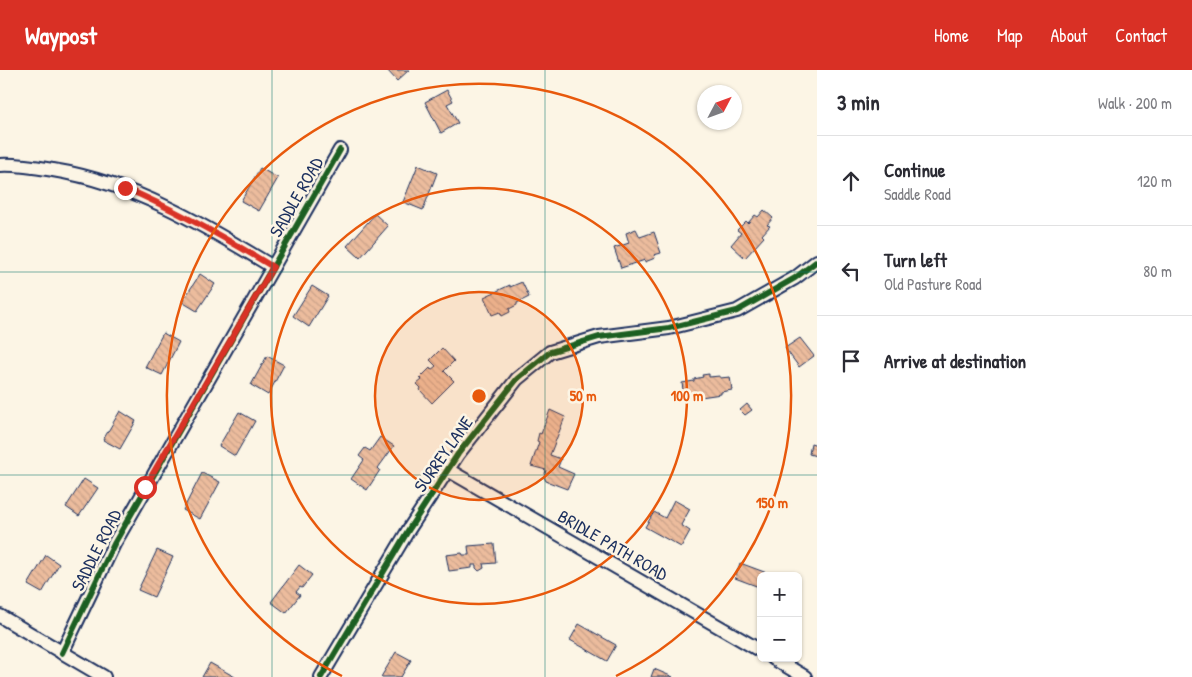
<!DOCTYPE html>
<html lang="en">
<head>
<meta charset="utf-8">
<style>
	:root { --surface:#fff; --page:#f2f2f3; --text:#2b2b33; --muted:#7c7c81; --line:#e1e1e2; --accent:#d93025 }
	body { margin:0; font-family:"Patrick Hand",sans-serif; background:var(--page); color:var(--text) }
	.controls { position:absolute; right:15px; bottom:15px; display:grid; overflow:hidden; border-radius:8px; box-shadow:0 1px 4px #0004 }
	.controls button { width:45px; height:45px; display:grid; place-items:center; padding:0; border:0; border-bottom:1px solid var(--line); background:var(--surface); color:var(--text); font:25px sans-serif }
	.compass { position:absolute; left:697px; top:15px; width:45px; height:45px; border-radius:50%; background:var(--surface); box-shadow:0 1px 4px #0004; rotate:49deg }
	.stop { position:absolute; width:15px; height:15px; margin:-11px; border:4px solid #d93025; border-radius:50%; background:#fff }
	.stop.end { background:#d93025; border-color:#fff; box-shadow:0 1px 5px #0008 }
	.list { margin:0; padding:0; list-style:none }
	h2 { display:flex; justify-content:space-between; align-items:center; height:65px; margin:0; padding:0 20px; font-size:21px }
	h2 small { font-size:16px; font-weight:400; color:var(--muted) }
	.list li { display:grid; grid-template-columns:32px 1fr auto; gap:15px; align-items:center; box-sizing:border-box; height:90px; padding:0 20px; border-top:1px solid var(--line) }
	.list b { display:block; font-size:19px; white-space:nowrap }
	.list p { margin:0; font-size:16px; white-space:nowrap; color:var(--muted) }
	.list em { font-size:16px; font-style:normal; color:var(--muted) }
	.icon { flex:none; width:28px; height:28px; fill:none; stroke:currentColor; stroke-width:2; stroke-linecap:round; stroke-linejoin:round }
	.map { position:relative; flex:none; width:817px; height:607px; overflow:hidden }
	header { display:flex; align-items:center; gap:30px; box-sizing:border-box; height:70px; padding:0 25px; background:var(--accent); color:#fff }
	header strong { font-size:24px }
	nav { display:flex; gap:28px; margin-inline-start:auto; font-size:18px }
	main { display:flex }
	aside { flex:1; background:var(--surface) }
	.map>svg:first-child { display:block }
	.building { fill:url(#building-back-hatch); stroke:#1b2f5e }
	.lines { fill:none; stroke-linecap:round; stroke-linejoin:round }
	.minor-casing { stroke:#1b2f5e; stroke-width:16 }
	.minor { stroke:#fcf5e5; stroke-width:12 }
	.cycleway-casing { stroke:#fcf5e5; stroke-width:9 }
	.cycleway { stroke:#1b5e20; stroke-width:6 }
	.route { stroke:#d93025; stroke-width:6 }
	.grid { fill:none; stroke:#0f766e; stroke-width:1; stroke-opacity:0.55 }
	.ring { fill:none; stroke:#e8590c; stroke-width:2.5 }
	.labels { text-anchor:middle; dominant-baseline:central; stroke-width:5; stroke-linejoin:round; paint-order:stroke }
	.street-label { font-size:18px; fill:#1b2f5e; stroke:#fcf5e5 }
	.centre { fill:#e8590c; stroke:#fcf5e5; stroke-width:2.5 }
	.ring-label { font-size:15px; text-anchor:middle; font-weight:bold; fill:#e8590c; stroke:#fcf5e5; stroke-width:5; stroke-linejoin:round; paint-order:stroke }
</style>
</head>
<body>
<header>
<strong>Waypost</strong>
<nav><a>Home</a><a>Map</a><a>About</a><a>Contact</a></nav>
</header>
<main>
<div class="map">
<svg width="817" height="607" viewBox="0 0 817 607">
	<defs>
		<pattern id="building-back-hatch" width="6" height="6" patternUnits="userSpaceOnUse" patternTransform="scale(1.25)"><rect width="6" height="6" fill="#ecbc9d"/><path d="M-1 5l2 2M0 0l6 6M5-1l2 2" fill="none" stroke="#caa28a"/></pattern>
	</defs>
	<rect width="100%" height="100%" fill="#fcf5e5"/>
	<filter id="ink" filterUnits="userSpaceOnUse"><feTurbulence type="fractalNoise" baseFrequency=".02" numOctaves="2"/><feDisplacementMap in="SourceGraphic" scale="10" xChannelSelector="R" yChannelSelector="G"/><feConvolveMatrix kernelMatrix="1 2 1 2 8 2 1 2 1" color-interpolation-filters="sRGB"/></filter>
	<g filter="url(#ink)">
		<g class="building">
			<path d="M387 0H409L397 11Z"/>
			<path d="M447 20 453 31 447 34 458 53 441 63 425 32Z"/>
			<path d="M418 95 437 103 423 140 403 132Z"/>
			<path d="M260 98 278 108 259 141 241 131Z"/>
			<path d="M764 140 773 148 767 155 770 156 762 165 764 167 745 188 731 175 741 163 737 160 746 151 748 153 755 145 758 147Z"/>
			<path d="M375 144 388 156 360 188 347 176Z"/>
			<path d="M636 159 640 167 654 162 661 183 654 185 655 188 645 192V190L621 198 614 178 629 173 626 163Z"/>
			<path d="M200 204 215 214 197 241 182 232Z"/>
			<path d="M522 212 529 227 517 233V235L509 239 510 242 502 246 500 242 492 245 484 227 510 215V217Z"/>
			<path d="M312 216 328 226 309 257 293 246Z"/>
			<path d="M163 263 179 272 162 305 145 297Z"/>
			<path d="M800 268 814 286 799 297 785 278Z"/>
			<path d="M442 278 454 291 444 301 454 311 432 333 420 320 421 318 417 314 422 310 420 308 430 298 431 300 436 296 430 290Z"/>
			<path d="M267 286 284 295 268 325 251 315Z"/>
			<path d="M709 304V307L720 306V308L730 307 732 320 721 322V324L694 328V326L684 327 682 313 694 311V309L703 307 702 305Z"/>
			<path d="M747 334 752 340 745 345 740 340Z"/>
			<path d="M550 340 565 347 550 385 561 389 558 397 574 404 567 419 546 411 544 407 546 400 531 396 539 372 537 371 539 363 541 364Z"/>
			<path d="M120 341 136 351 120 379 103 370Z"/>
			<path d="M239 342 255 351 235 386 219 376Z"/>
			<path d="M380 367 394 376 378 398 380 400 367 420 351 409 364 390 359 386 365 378 370 381Z"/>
			<path d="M811 373 817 375 816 386 809 384Z"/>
			<path d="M202 403 220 412 200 449 183 440Z"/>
			<path d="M84 409 98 418 79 446 66 437Z"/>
			<path d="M674 430 690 439 681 455 690 461 681 477 645 457 654 442 665 448Z"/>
			<path d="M494 474 496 493 483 494 484 498 479 501 476 498V495H472V498L449 501 446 485 462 483 463 485H469L468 476Z"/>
			<path d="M157 480 173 487 154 527 138 520Z"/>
			<path d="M46 485 59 494 42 523 28 515Z"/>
			<path d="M740 493 775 506H761V521L758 520 759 517 735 508Z"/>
			<path d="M299 495 312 505 302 518 300 517 296 522 300 525 286 543 271 532Z"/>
			<path d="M579 554 616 575 607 591 570 570Z"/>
			<path d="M396 582 411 590 401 607H381Z"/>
			<path d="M210 593 235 607H202Z"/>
			<path d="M654 599 673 607H651Z"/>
		</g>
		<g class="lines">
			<defs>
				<g id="minor">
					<path d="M0 95C18 94 35 97 53 100 134 113 204 155 273 197"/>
					<path d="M448 400 761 581"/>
					<path d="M0 546 104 607"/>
					<path d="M62 583 114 474 340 80"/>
					<path d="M773 588 805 607"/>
					<path d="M321 607 409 459 458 384 517 309 550 282 599 267 669 258 737 241 795 208 817 191"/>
				</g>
			</defs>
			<use href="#minor" class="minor-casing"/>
			<use href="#minor" class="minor"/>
			<defs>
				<g id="cycleway">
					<path d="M62 583 114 474 340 80"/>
					<path d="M321 607 409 459 458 384 517 309 550 282 599 267 669 258 737 241 795 208 817 191"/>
				</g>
			</defs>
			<use href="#cycleway" class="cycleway-casing"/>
			<use href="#cycleway" class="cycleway"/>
		</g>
	</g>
	<g class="lines" filter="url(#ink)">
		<path class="route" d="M125 118C178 141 224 167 273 197L145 417"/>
	</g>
	<path class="grid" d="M272 0V607M545 0V607M0 202H817M0 405H817"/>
	<circle cx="479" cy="326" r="104" fill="#e8590c" fill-opacity=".12"/>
	<g class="ring">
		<circle cx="479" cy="326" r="104"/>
		<circle cx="479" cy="326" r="208"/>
		<path d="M342 606A312 312 0 1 1 616 606"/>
	</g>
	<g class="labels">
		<g class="street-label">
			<text transform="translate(296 127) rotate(-60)">SADDLE ROAD</text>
			<text transform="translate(443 384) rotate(-55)">SURREY LANE</text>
			<text transform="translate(613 475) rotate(30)">BRIDLE PATH ROAD</text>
			<text transform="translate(96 480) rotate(-63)">SADDLE ROAD</text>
		</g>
	</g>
	<circle cx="479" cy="326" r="8" class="centre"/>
	<g class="ring-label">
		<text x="583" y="331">50 m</text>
		<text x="687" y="331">100 m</text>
		<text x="772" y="438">150 m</text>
	</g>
</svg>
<div class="controls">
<button>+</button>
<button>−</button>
</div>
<svg class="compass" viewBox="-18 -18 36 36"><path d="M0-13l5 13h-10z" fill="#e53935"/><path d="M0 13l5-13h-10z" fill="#7c7c81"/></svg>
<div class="stop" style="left:145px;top:417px"></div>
<div class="stop end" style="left:125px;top:118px"></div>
</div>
<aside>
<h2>3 min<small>Walk · 200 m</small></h2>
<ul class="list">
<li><svg class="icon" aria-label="ahead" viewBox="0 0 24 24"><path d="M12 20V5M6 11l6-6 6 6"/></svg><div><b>Continue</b><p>Saddle Road</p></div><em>120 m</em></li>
<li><svg class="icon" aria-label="left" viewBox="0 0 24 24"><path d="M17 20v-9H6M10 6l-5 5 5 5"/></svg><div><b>Turn left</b><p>Old Pasture Road</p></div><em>80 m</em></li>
<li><svg class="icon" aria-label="arrive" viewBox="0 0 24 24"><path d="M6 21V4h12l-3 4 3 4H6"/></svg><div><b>Arrive at destination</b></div></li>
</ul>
</aside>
</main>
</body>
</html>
